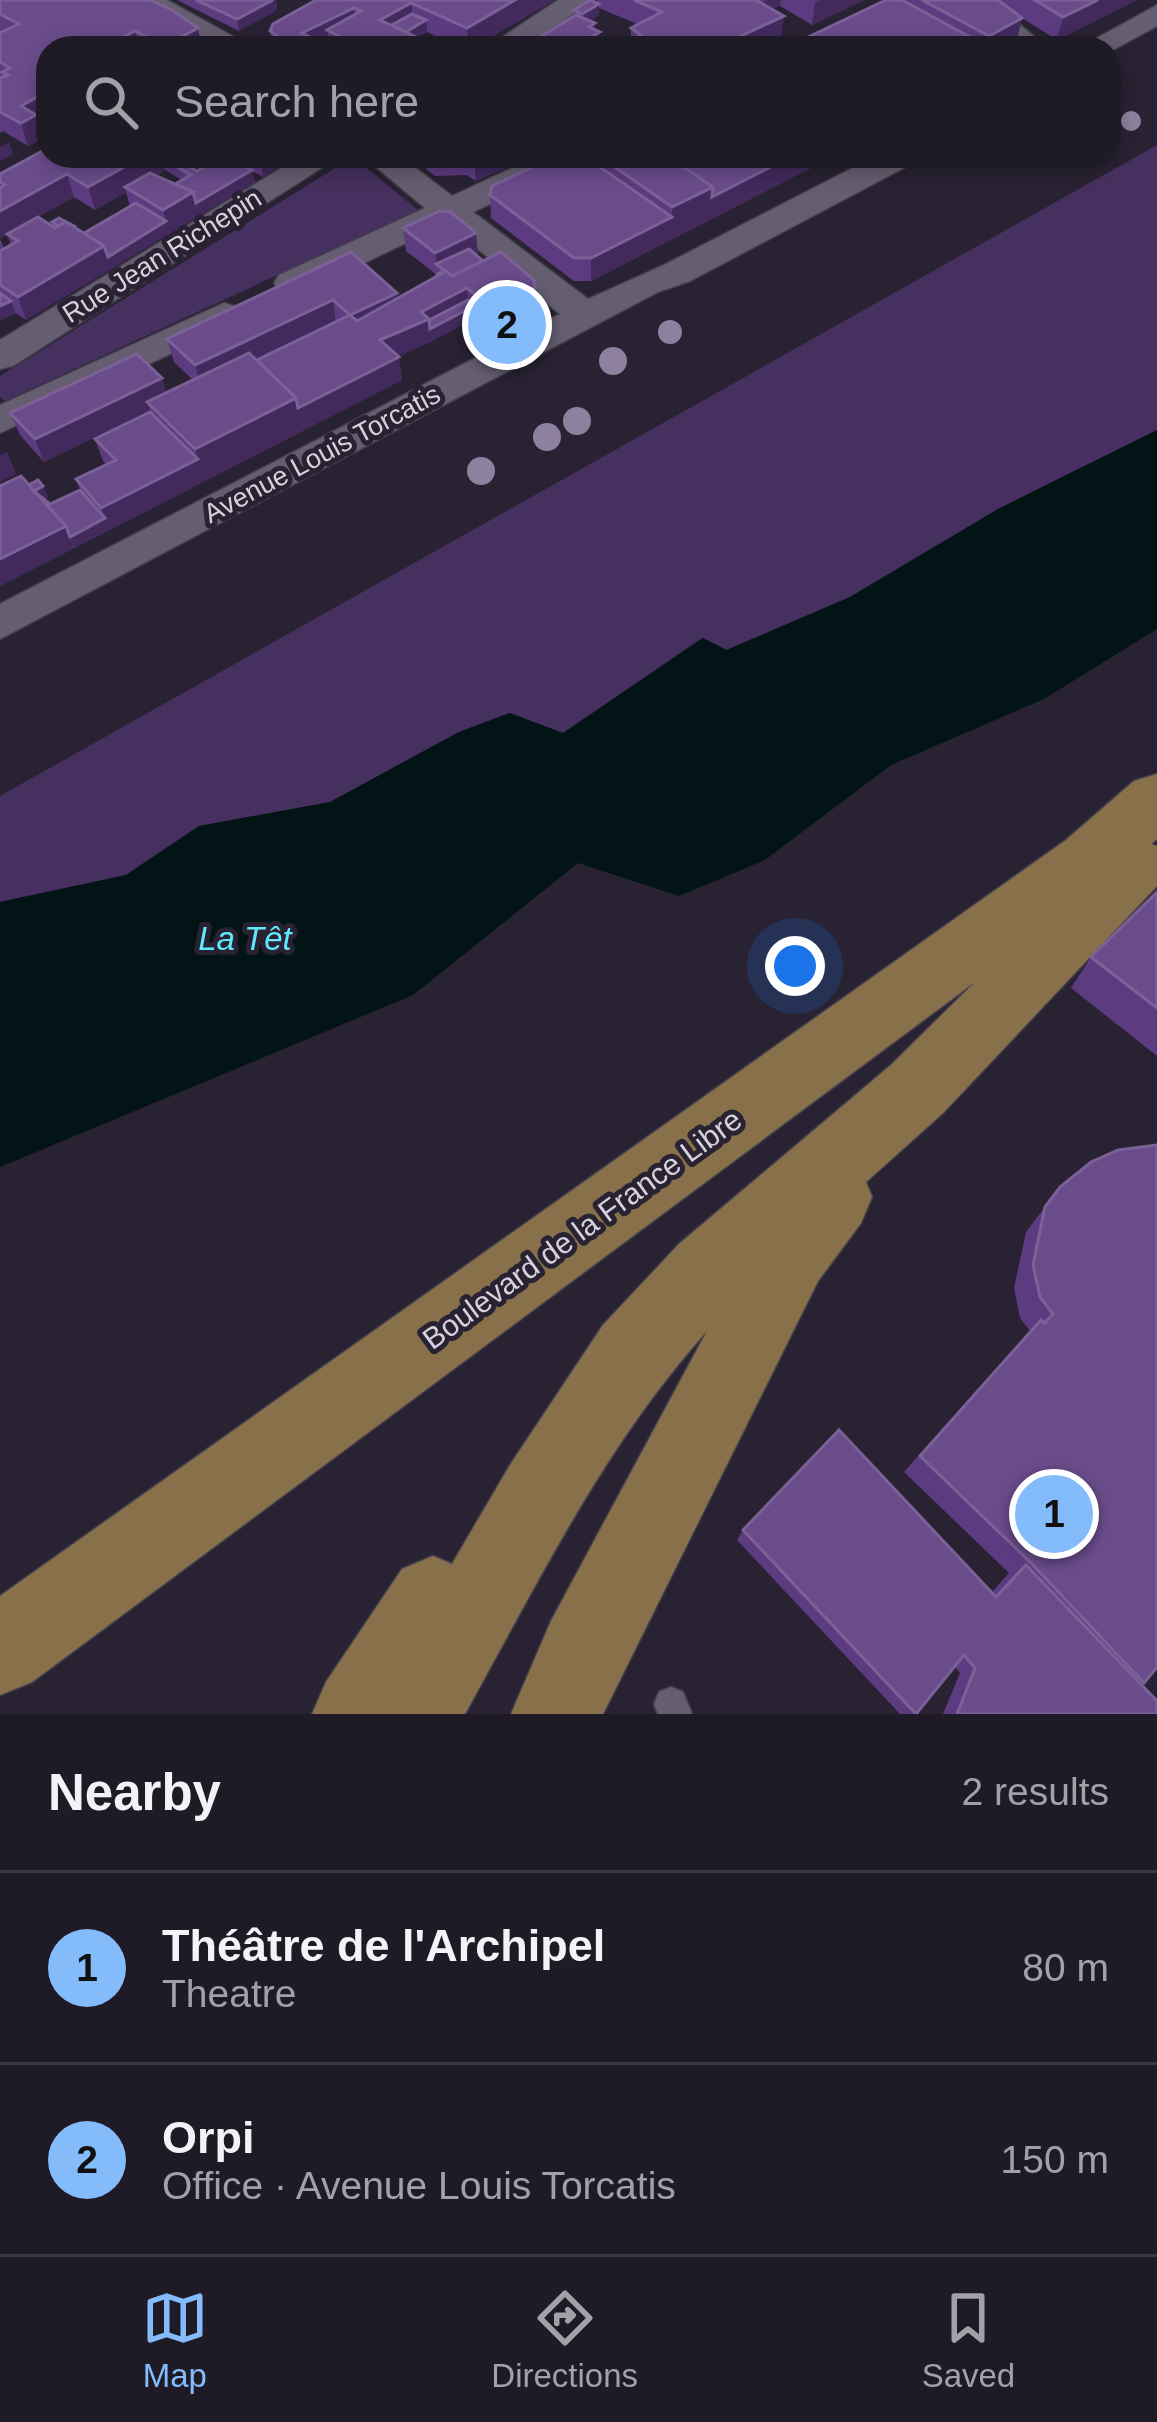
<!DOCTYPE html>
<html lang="en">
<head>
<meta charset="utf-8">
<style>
	:root { --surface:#1e1a26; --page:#26232e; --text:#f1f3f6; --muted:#a1a1a7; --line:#3c3843; --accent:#84bcfb }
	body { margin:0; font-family:Helvetica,sans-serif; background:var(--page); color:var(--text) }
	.you { position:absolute; left:795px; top:966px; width:42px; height:42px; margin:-30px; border:9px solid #fff; border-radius:50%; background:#1a73e8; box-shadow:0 0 0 18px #1a73e833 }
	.badge { display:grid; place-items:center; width:78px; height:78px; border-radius:50%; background:var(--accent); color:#111; font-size:39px; font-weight:700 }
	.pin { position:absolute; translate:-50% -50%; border:6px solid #fff; box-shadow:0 3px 12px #0006 }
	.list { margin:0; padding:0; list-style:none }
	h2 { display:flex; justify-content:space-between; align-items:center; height:156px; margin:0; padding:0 48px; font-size:51px }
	h2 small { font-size:39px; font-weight:400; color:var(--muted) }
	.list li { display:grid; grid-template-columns:78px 1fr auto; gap:36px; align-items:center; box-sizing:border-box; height:192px; padding:0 48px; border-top:3px solid var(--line) }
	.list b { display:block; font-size:45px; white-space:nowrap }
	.list p { margin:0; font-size:39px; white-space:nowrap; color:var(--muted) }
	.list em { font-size:39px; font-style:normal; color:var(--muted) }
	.icon { flex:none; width:66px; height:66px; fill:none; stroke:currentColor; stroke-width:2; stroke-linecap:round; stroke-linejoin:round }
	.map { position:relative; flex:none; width:1157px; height:1714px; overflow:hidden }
	.search { position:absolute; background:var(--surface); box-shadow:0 6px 18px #0003; left:36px; right:36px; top:36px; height:132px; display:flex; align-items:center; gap:30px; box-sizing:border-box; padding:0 42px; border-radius:36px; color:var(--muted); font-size:45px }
	.sheet { height:540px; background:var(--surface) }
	nav { display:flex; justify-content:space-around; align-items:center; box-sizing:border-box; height:168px; border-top:3px solid var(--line); background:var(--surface); font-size:33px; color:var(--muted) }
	nav a { display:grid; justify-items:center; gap:6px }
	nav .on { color:var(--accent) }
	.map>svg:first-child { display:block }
	.green { fill:#46305f }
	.water { fill:#031416 }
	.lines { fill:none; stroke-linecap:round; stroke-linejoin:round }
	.service-casing { stroke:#443f4c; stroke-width:3 }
	.minor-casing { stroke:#443f4c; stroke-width:3 }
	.primary-casing { stroke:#443f4c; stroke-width:3 }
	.service { fill:#655e70; fill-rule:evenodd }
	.minor { fill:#655e70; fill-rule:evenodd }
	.primary { fill:#88714a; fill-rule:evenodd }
	.tree { fill:#8d819f }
	.wall { fill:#5d3b81; fill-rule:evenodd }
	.shaded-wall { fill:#422a5d }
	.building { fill:#6a4c8b; stroke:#7b6197; stroke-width:3 }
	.labels { text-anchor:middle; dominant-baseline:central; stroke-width:10; stroke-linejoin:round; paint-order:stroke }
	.far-street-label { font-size:27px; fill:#d6d2dc; stroke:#282232 }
	.street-label { font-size:30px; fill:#d6d2dc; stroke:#282232 }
	.water-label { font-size:33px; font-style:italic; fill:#5feafc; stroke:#282232 }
</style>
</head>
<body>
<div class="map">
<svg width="1157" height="1714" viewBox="0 0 1157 1714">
	<rect width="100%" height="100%" fill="#282232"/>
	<g class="green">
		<path d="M1157 145V430L998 509 850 597 726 650 702 638 563 733 509 713 459 732 330 802 199 826 126 875 0 902V796Z"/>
		<path d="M353 157 418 210 5 401 0 397V376Z"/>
	</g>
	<path class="water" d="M1157 430V629L1044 699 891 765 765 860 679 896 578 863 413 995 0 1167V902L126 875 199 826 330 802 459 732 510 713 563 733 703 638 727 650 850 597 998 509Z"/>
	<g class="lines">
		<defs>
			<path id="service" d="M671 1687 683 1692 692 1714H658L654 1704 659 1692Z"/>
			<g id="minor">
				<path d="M129 0H167L254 48H215Z"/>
				<path d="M558 0H594L522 48H486Z"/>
				<path d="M956 0H990L1048 48H1014Z"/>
				<path d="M1157 5V26L1109 52V48H1079Z"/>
				<path d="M301 156H340L13 366 0 369V340Z"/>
				<path d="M363 156H400L452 196 538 156H581L577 163 473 212 588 299 664 265 876 156H917L913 163 690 281 658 292 0 639V604L560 314 446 224 305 291H279L274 283 279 275 425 208Z"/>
				<path d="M224 303 237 307 242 315 237 323 0 433V405Z"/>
			</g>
			<path id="primary" d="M1157 774V839L1151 844 1157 846V886L943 1113 866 1182 872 1197 861 1223 818 1281 603 1714H511L551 1621 707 1331C606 1443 538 1582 465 1714H312L326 1682 402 1569 433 1556 452 1564 510 1465 603 1325 679 1244 891 1065 975 982 32 1682 0 1695V1596L1066 840 1134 781Z"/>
		</defs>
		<use href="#service" class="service-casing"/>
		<use href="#minor" class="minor-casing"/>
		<use href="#primary" class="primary-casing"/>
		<use href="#service" class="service"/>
		<use href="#minor" class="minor"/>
		<use href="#primary" class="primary"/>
	</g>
	<g class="tree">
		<circle cx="1131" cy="121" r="10"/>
		<circle cx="670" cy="332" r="12"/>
		<circle cx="613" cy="361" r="14"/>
		<circle cx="577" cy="421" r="14"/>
		<circle cx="547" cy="437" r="14"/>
		<circle cx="481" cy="471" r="14"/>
	</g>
	<g class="wall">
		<path d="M0 0 198 28 202 48H48L39 123 43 138 28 146 3 131 0 133Z"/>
		<path d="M177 0H276L277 10 239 31Z"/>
		<path d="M316 0H554L473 48H463L427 32 417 37 437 48H330L329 44 321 48H273L270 31Z"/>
		<path d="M597 0H864L812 25 780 6 772 9 781 39 762 48H612L631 40V28L637 24 599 8V15L590 21 595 23V29L600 32V43L592 48H494L530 43 574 16V10L597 3Z"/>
		<path d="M886 0H998L1001 2 1002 0H1137L1057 40 1022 18 1015 48H785Z"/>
		<path d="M173 156 197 171 223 156H294L263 177 252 171 255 182 26 320 16 313 0 320V239L4 248 11 245 7 234 0 238V174ZM165 170 182 180 175 184 156 176ZM126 192 130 207 84 233 52 222 53 227 38 217 74 197 95 210Z"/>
		<path d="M410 156H531L476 181 466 175 435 176Z"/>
		<path d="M556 156H667L685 168 694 164 682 156H701V160V156H834L591 281H574L491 218 490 195Z"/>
		<path d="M403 228 476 233 478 256 536 311 494 331 477 317 398 356 402 380 0 586 29 485 43 486 48 497 45 499 50 504 80 490 76 479 107 465 103 461 95 439 150 412V410L44 462 20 435 10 413 166 393 193 380 174 362 167 339 351 252 397 293 398 298 438 276 406 251Z"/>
		<path d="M1157 892V1056L1071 988 1091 957Z"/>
		<path d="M1060 1187 1144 1683 1141 1684 1157 1714H943L960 1673 955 1667 918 1714H900L737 1540 743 1530 992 1592 1009 1573 904 1472 1030 1331 1020 1318 1014 1288 1026 1232Z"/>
	</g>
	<g class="shaded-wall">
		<path d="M273 0H276L277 10 239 31 237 19Z"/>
		<path d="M515 0H554L473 48H469L467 28Z"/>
		<path d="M767 0H781L780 6 748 19 749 7Z"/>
		<path d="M820 0H864L812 25 815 2Z"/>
		<path d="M1098 0H1137L1057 40 1063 17Z"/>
		<path d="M411 3 414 25 394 37 380 20Z"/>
		<path d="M599 4V15L582 26V14Z"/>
		<path d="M354 8 357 30H327L329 44 321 48H295L302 33Z"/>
		<path d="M784 16 781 39 762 48H715Z"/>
		<path d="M1022 18 1015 48H986L989 36Z"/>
		<path d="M426 20 427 32 407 43 406 32Z"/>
		<path d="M595 23V35L600 32V43L592 48H577L589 27Z"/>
		<path d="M198 28 202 48H164V46Z"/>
		<path d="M135 31 139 48H107V46Z"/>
		<path d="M48 91V118L39 123 43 138 28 146 21 123V106Z"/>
		<path d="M9 142 13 154 0 161V147Z"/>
		<path d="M144 156H173L162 158 165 170 130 190 125 187 126 192 95 210 88 187Z"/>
		<path d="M259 156H294L263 177Z"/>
		<path d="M480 156H531L476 181 474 159Z"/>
		<path d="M792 156H834L591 281V258L672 217V207L713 187Z"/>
		<path d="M252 170 255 182 26 320 18 297 104 246 166 221 163 210 193 192Z"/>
		<path d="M67 174 74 197 0 238V211Z"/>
		<path d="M476 233 478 256 444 270 437 264 435 253Z"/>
		<path d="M467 288 469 309 476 305 477 317 431 342 384 363 380 340 421 312Z"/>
		<path d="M535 288 536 311 494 331 493 309Z"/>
		<path d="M397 293 400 315 354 338 350 315Z"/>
		<path d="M333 300 336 323 201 388 195 365Z"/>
		<path d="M11 301 16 313 0 320V306Z"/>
		<path d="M399 357 402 380 75 548 70 537 105 518 101 508 198 459 195 449 296 398Z"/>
		<path d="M162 378 169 401 147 402 150 410 44 462 35 439Z"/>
		<path d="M7 452 16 474 0 482V455Z"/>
		<path d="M43 486 48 497 39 502 30 492Z"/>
		<path d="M66 526 74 548 0 586V559Z"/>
	</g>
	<g class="building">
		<path d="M0 0H150L172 10 198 28 164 46 135 31 107 46 110 48H48V91L21 106 36 115 21 123 0 112V78L8 75 2 72 10 68 0 62V33L19 24 0 14Z"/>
		<path d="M200 0H273L237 19 198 1Z"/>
		<path d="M316 0H515L467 28 411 3 380 20 437 47 435 48H362L327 30 361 11 354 8 302 33 313 39 295 48 270 31 273 24Z"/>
		<path d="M590 0 599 4 582 14 574 10Z"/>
		<path d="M634 0H756L784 16 715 48H612L641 35 631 28 662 12Z"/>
		<path d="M886 0H902L990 48H785Z"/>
		<path d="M922 0H998L1022 18 989 36Z"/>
		<path d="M1035 0H1098L1063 17Z"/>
		<path d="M412 14 426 20 406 32 410 34 392 25Z"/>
		<path d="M576 15 595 23 589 27 600 32 577 45 583 48H540L530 43Z"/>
		<path d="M514 36 540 48H494Z"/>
		<path d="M137 43 148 48H127Z"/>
		<path d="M48 148V156H144L88 187 67 174 0 211V188L5 185 0 182V174Z"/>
		<path d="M166 156H172L197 171 223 156H228L252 170 196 203 193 192 175 184 191 175 162 158Z"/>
		<path d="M556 156H584L672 217 591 258H574L490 195 492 186Z"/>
		<path d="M599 156H667L713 187 672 207Z"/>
		<path d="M710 156H792L712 197 713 187 685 168Z"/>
		<path d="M150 173 193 192 163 210 125 187Z"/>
		<path d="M136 203 166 221 108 257 104 246 84 233Z"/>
		<path d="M440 211 451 212 476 233 435 253 403 228Z"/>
		<path d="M38 217 55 228 66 222 104 246 18 297 0 285V251L18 241 7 234Z"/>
		<path d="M59 218 76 227 66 222 58 226 52 222Z"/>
		<path d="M469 249 483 261 452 276 446 271 440 275 438 274 444 270 436 264Z"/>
		<path d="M351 252 397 293 350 315 333 300 195 365 167 339Z"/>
		<path d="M501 252 534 280 535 288 493 309 467 288 421 312 429 319 380 340 399 357 298 408 296 398 257 360 350 315 357 321 446 271 452 276Z"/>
		<path d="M0 293 11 301 0 306Z"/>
		<path d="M468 300 476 305 430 329 429 320Z"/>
		<path d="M249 353 296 398 195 449 147 402Z"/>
		<path d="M137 354 162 378 35 439 10 413Z"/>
		<path d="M150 412 198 459 101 508 76 479 116 460 95 439Z"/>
		<path d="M21 476 66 526 0 559V486Z"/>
		<path d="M38 480 43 486 34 491 29 485Z"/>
		<path d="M80 490 105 518 70 537 66 526 36 493 50 504Z"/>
		<path d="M1157 892V1008L1091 957Z"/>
		<path d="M1157 1145V1667L1144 1683 1030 1562 920 1456 1041 1320 1045 1323 1053 1314 1040 1297 1033 1265 1045 1207 1060 1187 1091 1162 1118 1150Z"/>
		<path d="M839 1430 996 1597 1026 1565 1157 1701V1714H957L975 1668 964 1655 916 1714 743 1530Z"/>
	</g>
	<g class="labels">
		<g class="far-street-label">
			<text transform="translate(162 256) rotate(-32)">Rue Jean Richepin</text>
			<text transform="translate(322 454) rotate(-28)">Avenue Louis Torcatis</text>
		</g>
		<g class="street-label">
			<text transform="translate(582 1229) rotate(-36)">Boulevard de la France Libre</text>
		</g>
		<g class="water-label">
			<text x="245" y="938">La Têt</text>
		</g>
	</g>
</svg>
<div class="you"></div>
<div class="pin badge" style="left:1054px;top:1514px">1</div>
<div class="pin badge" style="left:507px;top:325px">2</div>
<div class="search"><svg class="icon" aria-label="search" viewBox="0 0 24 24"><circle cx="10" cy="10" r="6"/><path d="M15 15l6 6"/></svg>Search here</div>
</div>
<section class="sheet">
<h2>Nearby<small>2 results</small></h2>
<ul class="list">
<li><span class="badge">1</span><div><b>Théâtre de l'Archipel</b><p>Theatre</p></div><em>80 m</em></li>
<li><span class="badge">2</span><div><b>Orpi</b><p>Office · Avenue Louis Torcatis</p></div><em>150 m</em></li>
</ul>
</section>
<nav>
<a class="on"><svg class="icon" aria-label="map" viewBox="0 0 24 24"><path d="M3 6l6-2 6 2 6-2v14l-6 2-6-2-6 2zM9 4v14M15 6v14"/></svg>Map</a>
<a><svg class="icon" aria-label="directions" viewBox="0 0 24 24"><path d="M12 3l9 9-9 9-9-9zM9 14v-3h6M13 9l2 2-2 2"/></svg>Directions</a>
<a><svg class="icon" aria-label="saved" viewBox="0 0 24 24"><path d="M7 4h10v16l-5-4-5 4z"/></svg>Saved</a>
</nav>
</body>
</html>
